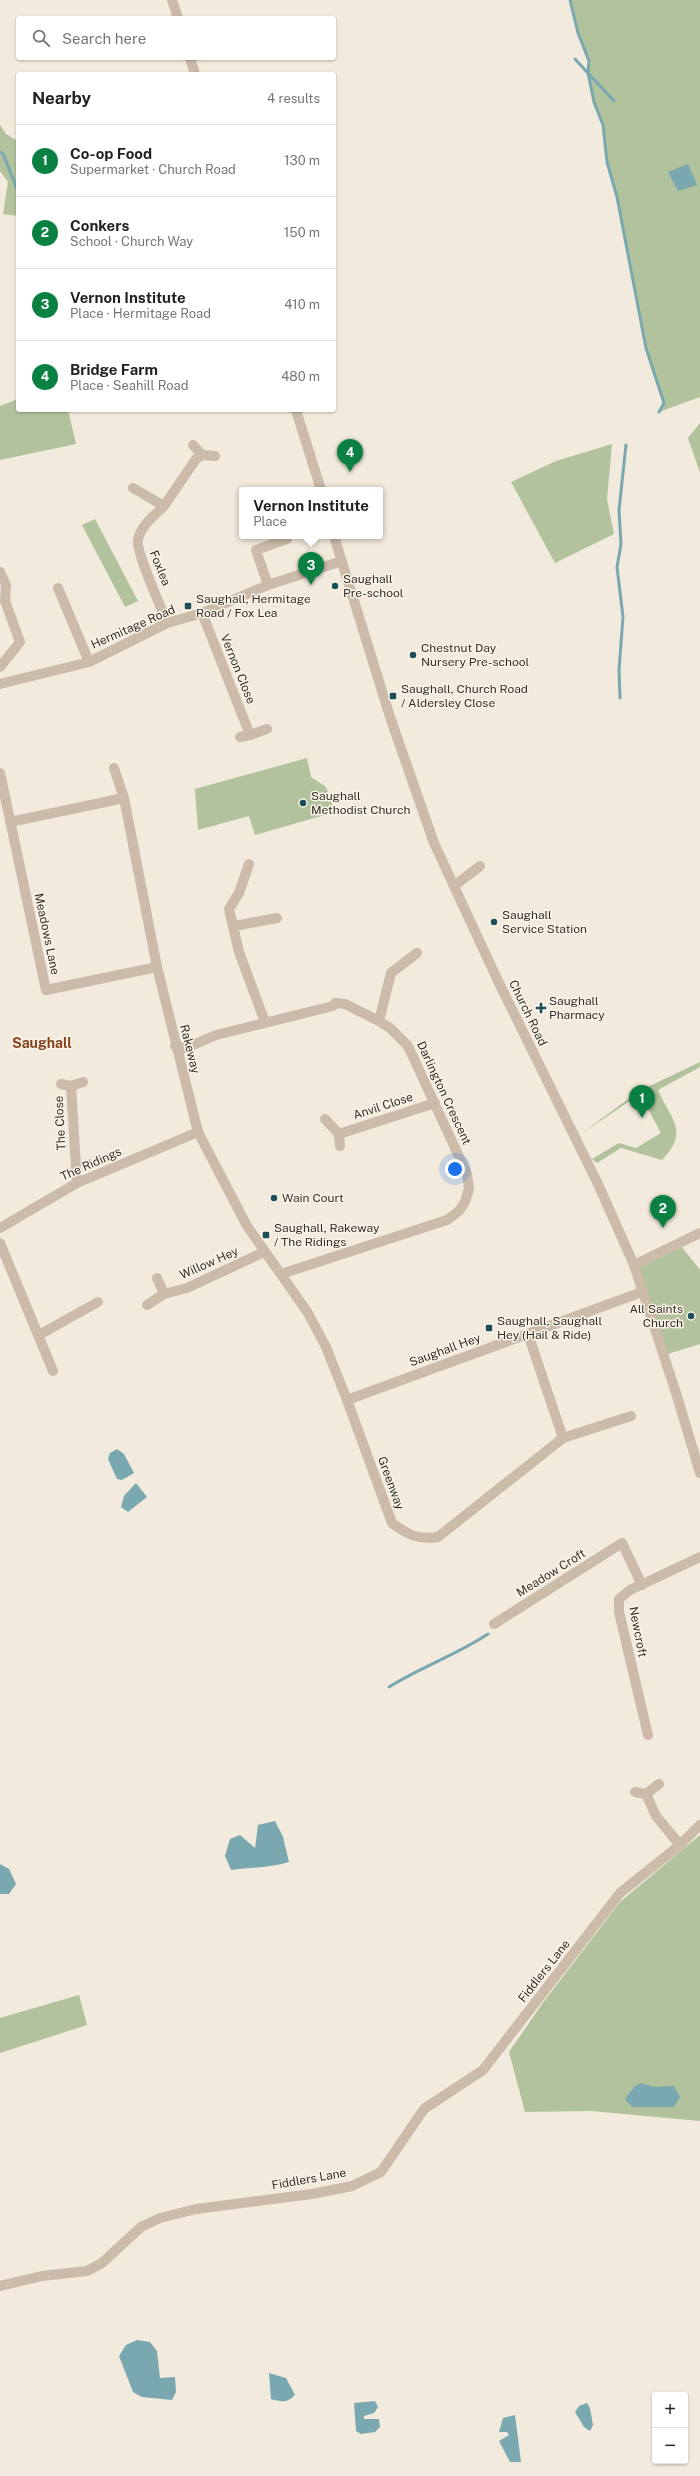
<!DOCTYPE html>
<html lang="en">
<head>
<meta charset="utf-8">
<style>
	:root { --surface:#fff; --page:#f6f6f6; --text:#222; --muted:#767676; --line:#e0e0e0; --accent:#0b8043 }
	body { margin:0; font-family:"Public Sans",sans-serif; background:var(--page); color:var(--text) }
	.controls { position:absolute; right:12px; bottom:12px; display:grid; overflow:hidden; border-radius:4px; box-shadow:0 1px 3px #0004 }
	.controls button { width:36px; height:36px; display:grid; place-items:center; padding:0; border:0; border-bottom:1px solid var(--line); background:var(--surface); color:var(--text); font:20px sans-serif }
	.you { position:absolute; left:455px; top:1169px; width:14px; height:14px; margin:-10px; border:3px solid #fff; border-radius:50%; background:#1a73e8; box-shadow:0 0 0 6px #1a73e833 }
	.badge { display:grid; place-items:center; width:26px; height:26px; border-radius:50%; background:var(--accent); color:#fff; font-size:13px; font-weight:700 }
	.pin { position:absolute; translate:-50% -33px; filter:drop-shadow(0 1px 2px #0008) }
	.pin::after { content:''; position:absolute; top:21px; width:14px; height:12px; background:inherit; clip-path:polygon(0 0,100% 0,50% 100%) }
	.popup { position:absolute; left:239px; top:487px; width:144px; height:52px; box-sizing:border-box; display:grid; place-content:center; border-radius:4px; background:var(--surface); filter:drop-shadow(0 1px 3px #0005); font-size:13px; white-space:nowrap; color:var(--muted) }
	.popup b { font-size:15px; color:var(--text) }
	.popup::after { content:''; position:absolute; left:50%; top:100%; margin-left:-8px; border:8px solid transparent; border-top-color:var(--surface) }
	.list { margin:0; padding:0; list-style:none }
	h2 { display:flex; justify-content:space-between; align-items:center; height:52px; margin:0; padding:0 16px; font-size:17px }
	h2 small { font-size:13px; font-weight:400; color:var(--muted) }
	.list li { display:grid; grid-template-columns:26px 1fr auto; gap:12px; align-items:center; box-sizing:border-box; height:72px; padding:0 16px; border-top:1px solid var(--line) }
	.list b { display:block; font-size:15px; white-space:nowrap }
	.list p { margin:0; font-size:13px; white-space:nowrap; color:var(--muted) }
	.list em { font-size:13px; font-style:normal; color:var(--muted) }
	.icon { flex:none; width:22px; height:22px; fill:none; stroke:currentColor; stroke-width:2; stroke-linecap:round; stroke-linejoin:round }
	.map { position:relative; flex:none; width:700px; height:2476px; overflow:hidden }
	.search { position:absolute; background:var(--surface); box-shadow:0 1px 3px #0004; left:16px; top:16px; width:320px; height:44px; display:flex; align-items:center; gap:10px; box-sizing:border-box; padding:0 14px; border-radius:4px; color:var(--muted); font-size:15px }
	.panel { position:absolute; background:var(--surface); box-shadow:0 1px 3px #0004; left:16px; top:72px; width:320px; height:340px; border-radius:4px }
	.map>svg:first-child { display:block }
	.green { fill:#b1c29c }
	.water { fill:#7aa8b0 }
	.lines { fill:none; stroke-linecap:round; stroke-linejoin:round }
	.stream { stroke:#7aa8b0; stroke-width:3 }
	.minor { stroke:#cbbba8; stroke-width:10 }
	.poi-dot { fill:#1d4f59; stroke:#faf4e8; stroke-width:1.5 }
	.labels { text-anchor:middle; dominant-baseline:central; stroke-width:3; stroke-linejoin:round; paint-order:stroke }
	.street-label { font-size:12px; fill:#372e28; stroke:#faf4e8 }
	.poi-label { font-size:12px; fill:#372e28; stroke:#faf4e8; text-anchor:start }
	.quarter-label { font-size:14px; font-weight:bold; fill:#874320; stroke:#faf4e8 }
</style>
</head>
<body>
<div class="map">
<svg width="700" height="2476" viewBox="0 0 700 2476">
	<rect width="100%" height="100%" fill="#f2eadc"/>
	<g class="green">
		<path d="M570 0H700V397L659 412 664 403 646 348 617 197 607 162 603 125 594 102 588 73 589 61 578 33Z"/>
		<path d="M0 125 6 134 18 141V216L3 214 8 182 0 171Z"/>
		<path d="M18 399V410H68L76 444 0 460V406Z"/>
		<path d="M700 423V473L688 438Z"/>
		<path d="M612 444 607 499 614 534 555 563 511 482 556 461Z"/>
		<path d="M95 519 138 601 125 607 82 525Z"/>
		<path d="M307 758 311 777 326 787 335 812 255 835 249 816 198 830 195 789Z"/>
		<path d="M700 1062V1067L658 1090C671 1120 690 1131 662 1160L621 1148 597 1163 592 1159 619 1143 636 1148 661 1133 640 1094 581 1134 639 1091Z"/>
		<path d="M681 1246 700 1270V1344L668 1354 639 1267Z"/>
		<path d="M700 1835V2121L591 2111 525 2112 509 2052 542 2004 620 1902Z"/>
		<path d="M79 1995 87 2025 0 2053V2018Z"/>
	</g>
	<g class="water">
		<path d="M688 164 697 185 678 191 668 172Z"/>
		<path d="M117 1449 124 1454 134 1473 122 1480 117 1479 108 1459 110 1453Z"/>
		<path d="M136 1483 147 1497 128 1512 121 1507 124 1496Z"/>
		<path d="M275 1821 283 1837 289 1862C270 1868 251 1867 231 1870L225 1856 230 1839 240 1835 255 1848 258 1825Z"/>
		<path d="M0 1864 9 1869 16 1884 9 1894H0Z"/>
		<path d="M641 2083 654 2087 674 2086 680 2097 674 2107H632L625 2099 635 2086Z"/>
		<path d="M137 2340 150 2342 157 2351 160 2378 175 2377 176 2392 172 2400 142 2397 133 2392 119 2356 126 2345Z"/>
		<path d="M269 2373 286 2378 295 2395C287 2403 282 2402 271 2399Z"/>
		<path d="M375 2401 378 2407 374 2413 364 2416V2419H379L380 2427 375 2432 361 2434 356 2431 354 2403Z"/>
		<path d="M587 2403 590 2408 593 2425 590 2431 584 2427 575 2412 579 2406Z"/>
		<path d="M515 2415 521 2462H510L499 2441 509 2435 507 2432H499L503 2418Z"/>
	</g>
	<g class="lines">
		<g class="stream">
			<path d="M570 0 578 33 589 61 588 73 594 102 603 125 607 162 617 197 646 348 664 403 659 412"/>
			<path d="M575 59 614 101"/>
			<path d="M0 152 3 154 18 191"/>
			<path d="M620 698 619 670 623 617 617 567 621 544 619 510 626 445"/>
			<path d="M389 1687C421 1667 456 1655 488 1634"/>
		</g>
		<g class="minor">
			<path d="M172 0 178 18"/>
			<path d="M190 58 195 74"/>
			<path d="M296 410 321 490"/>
			<path d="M193 445 202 455"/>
			<path d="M133 488 164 506C154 516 141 525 138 540 135 550 162 609 167 623"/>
			<path d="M164 506 196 459 202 455 215 456"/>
			<path d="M334 536 390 717 434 843 498 981 598 1184 634 1265 676 1393 700 1473"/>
			<path d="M0 572 6 585 5 601 20 642 0 667"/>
			<path d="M268 585 256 550 287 539"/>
			<path d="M58 588 89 662"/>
			<path d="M202 613 250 735 267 729"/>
			<path d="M0 684 89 662 167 623 202 613 268 585 342 561"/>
			<path d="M240 737 250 735"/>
			<path d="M114 768 124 798 157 967 198 1132 247 1226 308 1313 326 1347 347 1400 392 1523C408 1535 418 1540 438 1537L563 1438 631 1416"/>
			<path d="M0 773 46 990 157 967"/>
			<path d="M10 822 124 798"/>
			<path d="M249 864 239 893 229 909 239 952 265 1022"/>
			<path d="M454 886 480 866"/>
			<path d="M234 926 277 918"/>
			<path d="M379 1021 391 973 417 953"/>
			<path d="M175 1046 186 1048 216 1035 333 1006 335 1003 345 1004 379 1021 390 1028 408 1046 467 1174 469 1189 465 1202 459 1211 447 1220 281 1274"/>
			<path d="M61 1084 71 1086 77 1183"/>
			<path d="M71 1086 83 1082"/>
			<path d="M325 1119 339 1134 435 1103"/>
			<path d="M339 1134 340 1146"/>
			<path d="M0 1228 77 1183 198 1132"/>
			<path d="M0 1243 53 1371"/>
			<path d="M634 1265 700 1233"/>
			<path d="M157 1278 164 1294"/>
			<path d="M147 1305 164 1294 187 1288 264 1252"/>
			<path d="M528 1334 563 1438"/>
			<path d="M39 1335 98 1302"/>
			<path d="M347 1400 642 1292"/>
			<path d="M494 1624 622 1543 642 1585"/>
			<path d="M648 1735 619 1612V1599L630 1590 700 1557"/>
			<path d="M635 1792 646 1794 656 1816 680 1845"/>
			<path d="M646 1794 659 1784"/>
			<path d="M0 2286 42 2276 87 2271 102 2263 141 2227 160 2218 196 2209 312 2194 352 2186 381 2172 424 2109 483 2070 620 1893 680 1845 700 1825"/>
		</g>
	</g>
	<g class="poi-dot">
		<circle cx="335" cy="586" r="4"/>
		<rect x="184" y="602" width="8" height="8" rx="2"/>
		<circle cx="413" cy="655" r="4"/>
		<rect x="389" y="692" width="8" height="8" rx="2"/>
		<circle cx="303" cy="803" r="4"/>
		<circle cx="494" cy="922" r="4"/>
		<path d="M539 1002h4v4h4v4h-4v4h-4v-4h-4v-4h4z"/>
		<circle cx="274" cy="1198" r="4"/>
		<rect x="262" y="1231" width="8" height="8" rx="2"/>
		<circle cx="691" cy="1316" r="4"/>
		<rect x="485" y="1324" width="8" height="8" rx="2"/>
	</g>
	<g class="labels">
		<g class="street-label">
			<text transform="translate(160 568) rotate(68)">Foxlea</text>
			<text transform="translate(133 627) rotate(-24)">Hermitage Road</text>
			<text transform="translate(238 669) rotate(68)">Vernon Close</text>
			<text transform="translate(47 934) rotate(78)">Meadows Lane</text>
			<text transform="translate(528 1013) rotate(64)">Church Road</text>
			<text transform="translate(190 1049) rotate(76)">Rakeway</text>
			<text transform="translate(444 1093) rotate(65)">Darlington Crescent</text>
			<text transform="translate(383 1106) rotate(-18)">Anvil Close</text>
			<text transform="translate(60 1123) rotate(-93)">The Close</text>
			<text transform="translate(91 1164) rotate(-24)">The Ridings</text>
			<text transform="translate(209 1263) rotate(-24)">Willow Hey</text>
			<text transform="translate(445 1350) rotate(-20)">Saughall Hey</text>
			<text transform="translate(391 1483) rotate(70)">Greenway</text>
			<text transform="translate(551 1573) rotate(-32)">Meadow Croft</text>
			<text transform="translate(638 1632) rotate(79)">Newcroft</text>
			<text transform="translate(544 1971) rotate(-52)">Fiddlers Lane</text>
			<text transform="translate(309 2179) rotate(-10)">Fiddlers Lane</text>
		</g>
		<g class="poi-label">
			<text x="343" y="579">Saughall<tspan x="343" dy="14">Pre-school</tspan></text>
			<text x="196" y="599">Saughall, Hermitage<tspan x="196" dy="14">Road / Fox Lea</tspan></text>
			<text x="421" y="648">Chestnut Day<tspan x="421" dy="14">Nursery Pre-school</tspan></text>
			<text x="401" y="689">Saughall, Church Road<tspan x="401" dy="14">/ Aldersley Close</tspan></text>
			<text x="311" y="796">Saughall<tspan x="311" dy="14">Methodist Church</tspan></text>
			<text x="502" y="915">Saughall<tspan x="502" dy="14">Service Station</tspan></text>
			<text x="549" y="1001">Saughall<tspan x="549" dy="14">Pharmacy</tspan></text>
			<text x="282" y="1198">Wain Court</text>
			<text x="274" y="1228">Saughall, Rakeway<tspan x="274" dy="14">/ The Ridings</tspan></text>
			<text x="683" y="1309" text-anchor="end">All Saints<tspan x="683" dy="14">Church</tspan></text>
			<text x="497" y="1321">Saughall, Saughall<tspan x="497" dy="14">Hey (Hail &amp; Ride)</tspan></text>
		</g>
		<g class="quarter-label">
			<text x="42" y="1043">Saughall</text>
		</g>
	</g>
</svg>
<div class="controls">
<button>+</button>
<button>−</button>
</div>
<div class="you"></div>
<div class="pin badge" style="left:642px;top:1118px">1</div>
<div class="pin badge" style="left:663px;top:1228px">2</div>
<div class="pin badge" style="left:311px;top:585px">3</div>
<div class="popup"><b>Vernon Institute</b>Place</div>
<div class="pin badge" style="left:350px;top:472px">4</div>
<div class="search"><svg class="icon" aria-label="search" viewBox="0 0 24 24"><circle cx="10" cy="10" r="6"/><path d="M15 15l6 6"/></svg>Search here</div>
<section class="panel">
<h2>Nearby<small>4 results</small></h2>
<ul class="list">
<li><span class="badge">1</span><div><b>Co-op Food</b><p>Supermarket · Church Road</p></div><em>130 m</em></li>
<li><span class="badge">2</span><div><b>Conkers</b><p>School · Church Way</p></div><em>150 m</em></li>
<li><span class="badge">3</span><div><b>Vernon Institute</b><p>Place · Hermitage Road</p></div><em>410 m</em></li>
<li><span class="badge">4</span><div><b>Bridge Farm</b><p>Place · Seahill Road</p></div><em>480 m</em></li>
</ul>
</section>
</div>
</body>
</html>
